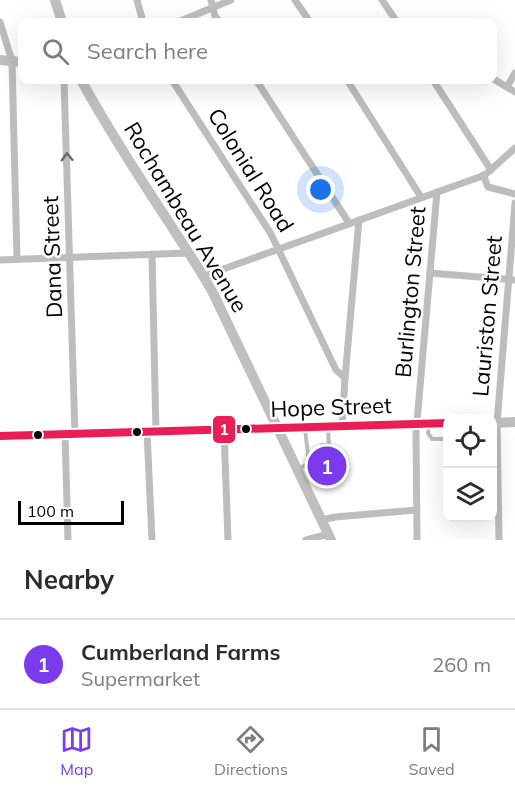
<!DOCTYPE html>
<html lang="en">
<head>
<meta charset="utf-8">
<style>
	:root { --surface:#fff; --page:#f2f2f3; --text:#2b2b33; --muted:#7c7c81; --line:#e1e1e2; --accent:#7c3aed }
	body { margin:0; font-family:Mulish,sans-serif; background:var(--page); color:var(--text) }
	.controls { position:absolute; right:18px; bottom:18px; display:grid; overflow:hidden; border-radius:12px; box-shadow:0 6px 24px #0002 }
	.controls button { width:54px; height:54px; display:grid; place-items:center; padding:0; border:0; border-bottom:2px solid var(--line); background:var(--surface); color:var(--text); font:30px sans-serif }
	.scale { position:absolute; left:18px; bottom:15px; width:106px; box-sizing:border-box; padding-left:6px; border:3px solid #000; border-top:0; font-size:16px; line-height:21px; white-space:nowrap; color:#000; -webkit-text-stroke:4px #fff; paint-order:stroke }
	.you { position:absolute; left:321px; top:190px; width:21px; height:21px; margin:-15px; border:4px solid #fff; border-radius:50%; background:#1a73e8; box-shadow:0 0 0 9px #1a73e833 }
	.badge { display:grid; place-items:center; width:39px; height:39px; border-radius:50%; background:var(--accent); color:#fff; font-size:20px; font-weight:700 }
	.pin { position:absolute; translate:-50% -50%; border:3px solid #fff; box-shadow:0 2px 6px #0006 }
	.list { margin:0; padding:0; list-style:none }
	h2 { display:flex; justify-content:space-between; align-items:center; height:78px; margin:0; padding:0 24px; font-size:26px }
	h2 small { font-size:20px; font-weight:400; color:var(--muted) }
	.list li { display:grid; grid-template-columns:39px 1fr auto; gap:18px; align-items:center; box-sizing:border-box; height:90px; padding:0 24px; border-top:2px solid var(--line) }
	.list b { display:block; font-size:22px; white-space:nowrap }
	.list p { margin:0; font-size:20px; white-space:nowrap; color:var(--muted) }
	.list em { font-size:20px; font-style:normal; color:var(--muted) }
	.icon { flex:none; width:33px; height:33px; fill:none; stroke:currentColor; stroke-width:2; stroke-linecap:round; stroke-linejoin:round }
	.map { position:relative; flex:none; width:515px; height:540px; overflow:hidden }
	.search { position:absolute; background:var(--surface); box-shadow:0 6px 24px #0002; left:18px; right:18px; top:18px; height:66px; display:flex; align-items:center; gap:15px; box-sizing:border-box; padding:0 21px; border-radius:12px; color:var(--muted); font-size:22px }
	.sheet { height:168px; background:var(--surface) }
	nav { display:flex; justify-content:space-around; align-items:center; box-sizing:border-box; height:84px; border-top:2px solid var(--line); background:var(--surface); font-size:16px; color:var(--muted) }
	nav a { display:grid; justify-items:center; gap:3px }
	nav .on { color:var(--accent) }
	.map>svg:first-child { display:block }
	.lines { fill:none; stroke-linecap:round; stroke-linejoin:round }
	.lane { stroke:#bdbdbd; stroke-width:4 }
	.street { stroke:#bdbdbd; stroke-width:7 }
	.secondary { stroke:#bfbfbf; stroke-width:10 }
	.bus-1-casing { stroke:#fff; stroke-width:12 }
	.bus-1 { stroke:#ea1d57; stroke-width:8 }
	.oneway { stroke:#686868 }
	.bus-dot { fill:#000; stroke:#fff; stroke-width:2 }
	.labels { text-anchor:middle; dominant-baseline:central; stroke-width:5; stroke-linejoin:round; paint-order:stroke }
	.street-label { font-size:22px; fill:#000; stroke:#fff }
	.line-badge { stroke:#fff; stroke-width:2 }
	.badge-label { font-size:16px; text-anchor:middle; font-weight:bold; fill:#fff }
</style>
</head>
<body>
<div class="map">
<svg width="515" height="540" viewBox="0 0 515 540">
	<rect width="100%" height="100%" fill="#fff"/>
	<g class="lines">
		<g class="lane">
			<path d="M429 425 428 433 432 439H448"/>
			<path d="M305 429 308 455 323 454 329 448 328 427"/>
			<path d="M322 445H329"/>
			<path d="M300 468 310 463 308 455"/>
		</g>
		<g class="street">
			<path d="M137 0 143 22"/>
			<path d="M211 0 215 16 220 22"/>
			<path d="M295 0 310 22"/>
			<path d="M382 0 397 22"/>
			<path d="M0 22 12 61 17 259"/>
			<path d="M178 22 231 0"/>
			<path d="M492 78 515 92"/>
			<path d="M64 80 75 434"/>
			<path d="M172 80 271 234 336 370 345 378"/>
			<path d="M256 80 349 223"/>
			<path d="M347 80 421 197"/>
			<path d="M433 80 491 170"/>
			<path d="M507 87 515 73"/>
			<path d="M483 175 488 187 515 194"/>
			<path d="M152 254 156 432"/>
			<path d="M0 260 188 253"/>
			<path d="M430 273 515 280"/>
			<path d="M204 276 485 175 515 148"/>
			<path d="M342 426 345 378 359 220"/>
			<path d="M224 430 228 540"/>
			<path d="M147 432 152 540"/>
			<path d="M65 435 68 540"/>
			<path d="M322 520 335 517 416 510"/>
			<path d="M306 540 329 534"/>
			<path d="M417 540 416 433 437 192"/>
			<path d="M499 540 497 423 515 203"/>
		</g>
		<g class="secondary">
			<path d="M55 0 62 22"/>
			<path d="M0 60 22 62"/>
			<path d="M81 80C108 129 139 177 170 224 185 248 201 270 214 295L331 540"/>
			<path d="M492 423 515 422"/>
			<path d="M0 436 448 423"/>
		</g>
		<defs>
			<path id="bus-1" d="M0 436 448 423"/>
		</defs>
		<use href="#bus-1" class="bus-1-casing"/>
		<use href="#bus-1" class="bus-1"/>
	</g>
	<defs><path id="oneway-chevron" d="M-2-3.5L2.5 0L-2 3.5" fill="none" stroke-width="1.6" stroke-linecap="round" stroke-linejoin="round" transform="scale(1.5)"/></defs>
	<use class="oneway" href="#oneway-chevron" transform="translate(67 157) rotate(-92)"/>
	<g class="bus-dot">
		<circle cx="246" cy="429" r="5"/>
		<circle cx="137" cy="432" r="5"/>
		<circle cx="38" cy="435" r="5"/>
	</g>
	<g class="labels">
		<g class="street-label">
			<text transform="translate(251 170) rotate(58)">Colonial Road</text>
			<text transform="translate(186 217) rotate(59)">Rochambeau Avenue</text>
			<text transform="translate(52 257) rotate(-92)">Dana Street</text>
			<text transform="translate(410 292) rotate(-85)">Burlington Street</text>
			<text transform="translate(487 316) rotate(-85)">Lauriston Street</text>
			<text transform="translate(331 407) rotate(-2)">Hope Street</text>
		</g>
	</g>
	<rect class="line-badge" x="212" y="415" width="24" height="29" rx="6" fill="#ea1d57"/>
	<g class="badge-label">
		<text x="224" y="435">1</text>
	</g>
</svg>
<div class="controls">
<button><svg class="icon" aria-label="locate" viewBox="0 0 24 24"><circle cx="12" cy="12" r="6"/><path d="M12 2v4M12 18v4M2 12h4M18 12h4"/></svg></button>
<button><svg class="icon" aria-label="layers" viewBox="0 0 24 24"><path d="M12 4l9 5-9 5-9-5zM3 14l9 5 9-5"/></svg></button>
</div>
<div class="scale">100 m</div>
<div class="you"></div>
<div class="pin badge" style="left:327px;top:466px">1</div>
<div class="search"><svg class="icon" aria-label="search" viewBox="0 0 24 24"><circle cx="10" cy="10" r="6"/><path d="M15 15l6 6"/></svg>Search here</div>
</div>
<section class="sheet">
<h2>Nearby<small></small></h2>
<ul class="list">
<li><span class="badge">1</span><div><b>Cumberland Farms</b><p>Supermarket</p></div><em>260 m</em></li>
</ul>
</section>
<nav>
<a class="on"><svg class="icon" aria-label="map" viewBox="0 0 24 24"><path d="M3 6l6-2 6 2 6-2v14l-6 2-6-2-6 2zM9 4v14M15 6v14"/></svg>Map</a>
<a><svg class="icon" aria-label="directions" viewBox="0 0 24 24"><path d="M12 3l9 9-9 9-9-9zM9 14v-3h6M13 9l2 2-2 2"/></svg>Directions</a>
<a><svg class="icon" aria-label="saved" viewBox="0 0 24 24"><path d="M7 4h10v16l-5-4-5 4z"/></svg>Saved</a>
</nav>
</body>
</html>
